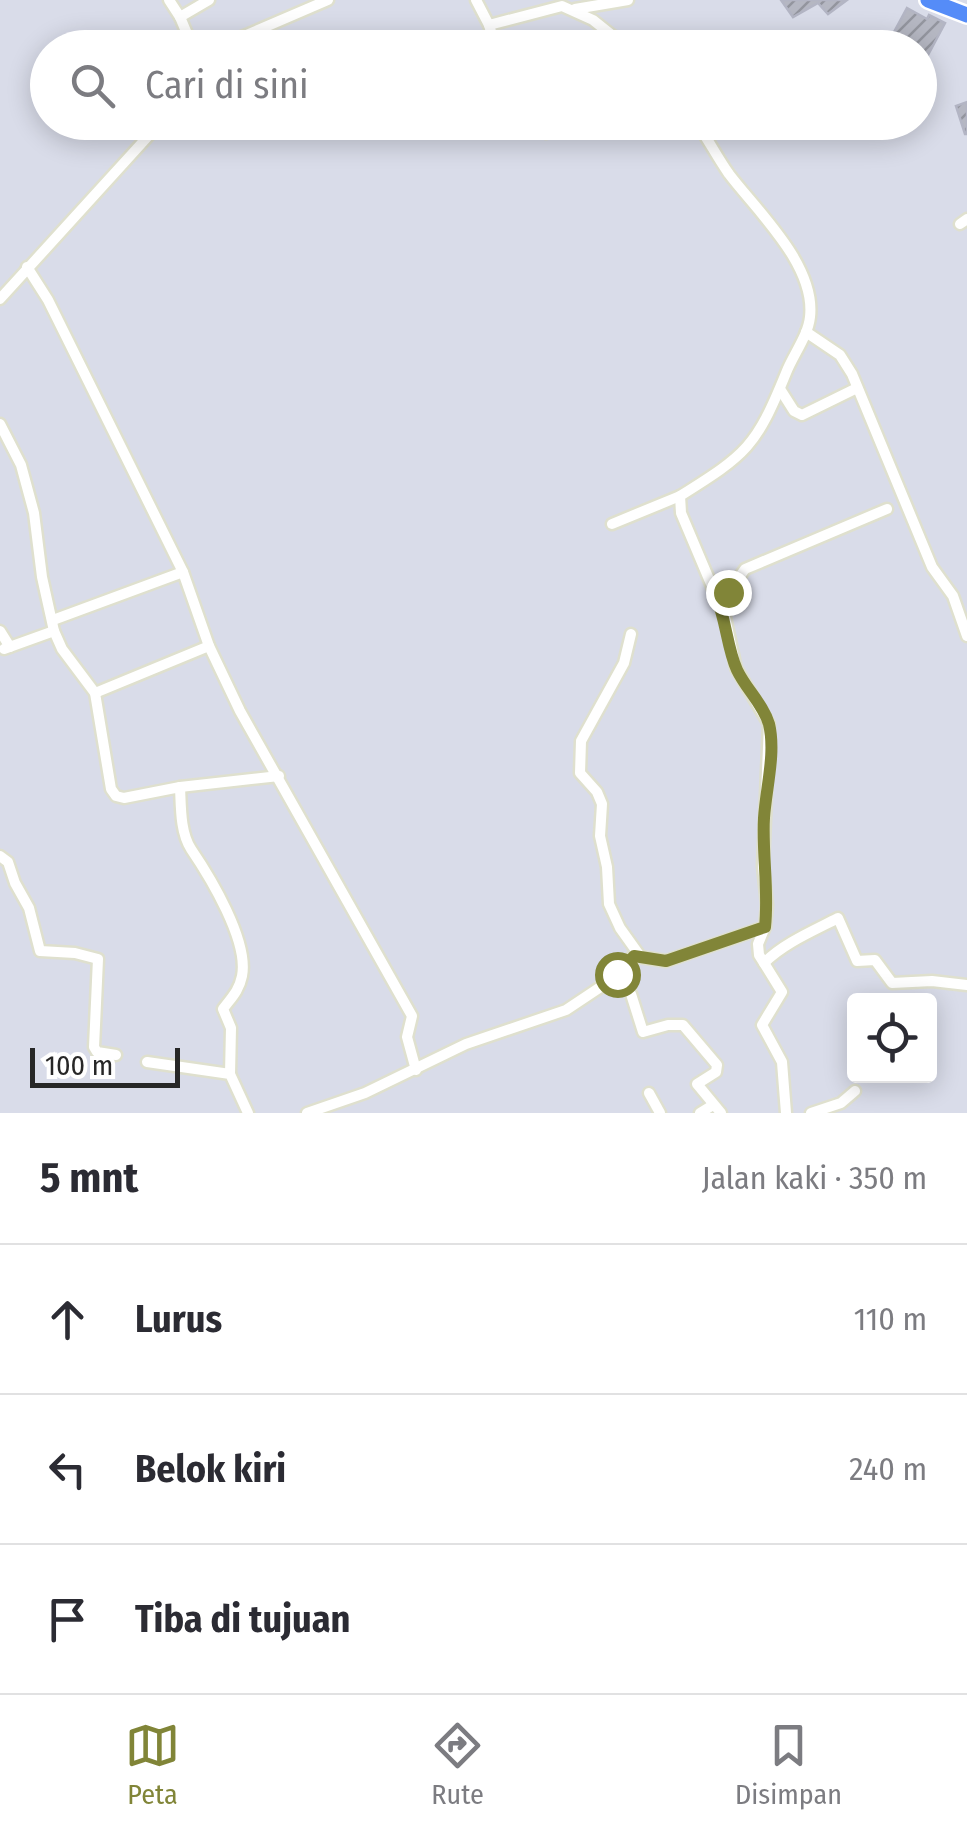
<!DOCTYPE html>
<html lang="id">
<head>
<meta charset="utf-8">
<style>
	:root { --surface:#fff; --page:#f7f7f7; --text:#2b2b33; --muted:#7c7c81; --line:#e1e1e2; --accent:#818538 }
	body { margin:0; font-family:"Fira Sans Condensed",sans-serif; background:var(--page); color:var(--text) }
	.controls { position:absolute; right:30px; bottom:30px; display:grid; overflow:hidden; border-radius:10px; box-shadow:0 5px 25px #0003 }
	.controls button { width:90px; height:90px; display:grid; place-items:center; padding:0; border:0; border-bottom:2px solid var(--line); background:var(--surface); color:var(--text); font:50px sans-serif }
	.scale { position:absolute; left:30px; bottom:25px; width:150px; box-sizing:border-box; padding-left:10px; border:5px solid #272727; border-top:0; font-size:28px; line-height:35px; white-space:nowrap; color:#272727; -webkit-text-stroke:8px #fff; paint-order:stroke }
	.stop { position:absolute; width:30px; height:30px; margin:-22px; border:8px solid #818538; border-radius:50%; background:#fff }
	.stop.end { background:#818538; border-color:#fff; box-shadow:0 2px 10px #0008 }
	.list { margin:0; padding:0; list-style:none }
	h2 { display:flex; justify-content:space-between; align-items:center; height:130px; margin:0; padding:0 40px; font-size:42px }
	h2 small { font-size:32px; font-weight:400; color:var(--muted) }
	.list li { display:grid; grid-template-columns:65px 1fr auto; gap:30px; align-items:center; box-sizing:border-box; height:150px; padding:0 40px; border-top:2px solid var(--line) }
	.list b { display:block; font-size:38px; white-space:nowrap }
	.list em { font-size:32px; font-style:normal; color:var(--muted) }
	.icon { flex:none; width:55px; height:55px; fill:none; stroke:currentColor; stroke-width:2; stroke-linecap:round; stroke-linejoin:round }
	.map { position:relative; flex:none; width:967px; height:1113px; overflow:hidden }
	.search { position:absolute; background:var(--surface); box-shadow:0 5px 25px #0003; left:30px; right:30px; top:30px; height:110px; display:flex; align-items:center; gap:25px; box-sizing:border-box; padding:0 35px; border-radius:55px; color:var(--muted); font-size:38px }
	.sheet { height:580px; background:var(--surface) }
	nav { display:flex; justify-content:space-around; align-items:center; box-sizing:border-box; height:140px; border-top:2px solid var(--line); background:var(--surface); font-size:28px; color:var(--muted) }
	nav a { display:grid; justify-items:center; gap:5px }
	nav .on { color:var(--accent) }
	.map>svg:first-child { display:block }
	.building { fill:url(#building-hatch); stroke:#b3b5c4; stroke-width:2.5 }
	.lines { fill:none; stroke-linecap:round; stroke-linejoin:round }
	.minor-casing { stroke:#dfe0ce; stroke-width:15 }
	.highway-casing { stroke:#fff; stroke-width:20 }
	.minor { stroke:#fff; stroke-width:10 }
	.highway { stroke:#558cf8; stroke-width:15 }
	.route { stroke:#818538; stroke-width:12 }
</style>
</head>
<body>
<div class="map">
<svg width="967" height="1113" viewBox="0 0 967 1113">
	<defs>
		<pattern id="building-hatch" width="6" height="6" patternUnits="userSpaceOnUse" patternTransform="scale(2.5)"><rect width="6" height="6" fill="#b5b7c2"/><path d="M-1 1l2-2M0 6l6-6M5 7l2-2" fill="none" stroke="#93959e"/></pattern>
	</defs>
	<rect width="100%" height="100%" fill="#d9dce9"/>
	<g class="building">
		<path d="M781 0H847L828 14 818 3 793 17Z"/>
		<path d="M907 8 927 19 929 15 945 23 928 55 894 32Z"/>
		<path d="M967 102V134H965L956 106Z"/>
	</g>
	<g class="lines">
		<defs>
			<g id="minor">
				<path d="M169 0 180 17"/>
				<path d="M476 0 489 25 562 6 593 20 628 48"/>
				<path d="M575 9 628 0"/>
				<path d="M489 25 496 48"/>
				<path d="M193 48 180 17 209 0"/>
				<path d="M216 48 328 0"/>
				<path d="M539 122 546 133"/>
				<path d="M696 122C708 139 717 157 729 174 757 211 816 265 810 317 808 336 793 355 786 373 756 447 747 454 680 496L681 513 725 617 736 668 769 724 763 866 767 905 765 927 758 944 759 955 782 992 762 1025 782 1062 786 1113"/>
				<path d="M960 224 967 219"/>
				<path d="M27 267 48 300 183 572 209 646 240 711 412 1016 407 1037 416 1070"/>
				<path d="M0 299 161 122"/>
				<path d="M806 332 840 355 852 374 932 567 953 596 967 636"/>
				<path d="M780 389 794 411 802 415 857 388"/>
				<path d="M0 424 21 465 34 513 42 577 54 631 62 649 95 693 111 789 116 796 124 798 180 787C181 806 180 832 191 849 210 877 249 941 242 976 239 991 231 998 223 1009L231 1028 230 1074"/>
				<path d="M612 524 680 496"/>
				<path d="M717 595 731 589 745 569 887 509"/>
				<path d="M53 620 183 572"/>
				<path d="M0 631 10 647"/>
				<path d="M631 634 624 663 581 741 580 773 597 792 602 804 600 836 607 867 609 904 620 928 640 956"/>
				<path d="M4 649 54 631"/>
				<path d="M95 693 209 646"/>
				<path d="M180 787 279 776"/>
				<path d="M0 856 8 862 15 883 29 908 40 951 75 953 98 959 94 1047 97 1052 116 1055"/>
				<path d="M764 963C784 943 813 931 838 918L857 961 875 960 892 983 932 981 967 985"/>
				<path d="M617 974 631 994 643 1032 668 1025H683L717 1065 716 1072 697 1084 721 1113"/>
				<path d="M147 1062 230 1074 248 1113"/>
				<path d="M649 1093 660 1113"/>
				<path d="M307 1113 365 1093 466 1044 566 1010 605 984 633 956 666 961 765 927"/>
				<path d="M700 1113 713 1105"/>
				<path d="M811 1113 841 1103 855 1091"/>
			</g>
			<path id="highway" d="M928 0 967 15"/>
		</defs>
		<use href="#minor" class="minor-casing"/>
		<use href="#highway" class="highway-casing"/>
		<use href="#minor" class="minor"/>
		<use href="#highway" class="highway"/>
	</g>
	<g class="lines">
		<path class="route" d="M617 974 634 956 666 961 765 927C769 891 762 854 764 818 766 788 776 753 769 724 763 704 746 689 737 670 727 648 726 619 716 596L728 592"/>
	</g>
</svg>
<div class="controls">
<button><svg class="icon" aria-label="locate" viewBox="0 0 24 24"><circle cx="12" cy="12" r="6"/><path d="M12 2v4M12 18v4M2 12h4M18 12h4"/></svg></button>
</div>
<div class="scale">100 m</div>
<div class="stop" style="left:617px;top:974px"></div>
<div class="stop end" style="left:728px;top:592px"></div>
<div class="search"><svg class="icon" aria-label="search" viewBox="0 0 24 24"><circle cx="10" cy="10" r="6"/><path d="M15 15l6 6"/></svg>Cari di sini</div>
</div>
<section class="sheet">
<h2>5 mnt<small>Jalan kaki · 350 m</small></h2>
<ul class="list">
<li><svg class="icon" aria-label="ahead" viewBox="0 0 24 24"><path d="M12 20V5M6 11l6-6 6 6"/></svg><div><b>Lurus</b></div><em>110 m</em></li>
<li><svg class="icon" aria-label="left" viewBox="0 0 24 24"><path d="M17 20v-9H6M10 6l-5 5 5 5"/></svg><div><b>Belok kiri</b></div><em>240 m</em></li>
<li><svg class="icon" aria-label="arrive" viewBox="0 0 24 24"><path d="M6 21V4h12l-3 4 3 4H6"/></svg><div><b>Tiba di tujuan</b></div></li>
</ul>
</section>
<nav>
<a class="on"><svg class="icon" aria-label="map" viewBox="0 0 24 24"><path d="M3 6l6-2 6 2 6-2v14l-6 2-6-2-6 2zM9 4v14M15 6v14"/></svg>Peta</a>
<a><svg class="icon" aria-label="directions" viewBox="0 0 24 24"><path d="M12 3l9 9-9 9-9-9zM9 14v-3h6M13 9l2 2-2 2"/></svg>Rute</a>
<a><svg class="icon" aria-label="saved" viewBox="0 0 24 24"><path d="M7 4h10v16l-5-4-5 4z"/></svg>Disimpan</a>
</nav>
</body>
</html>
